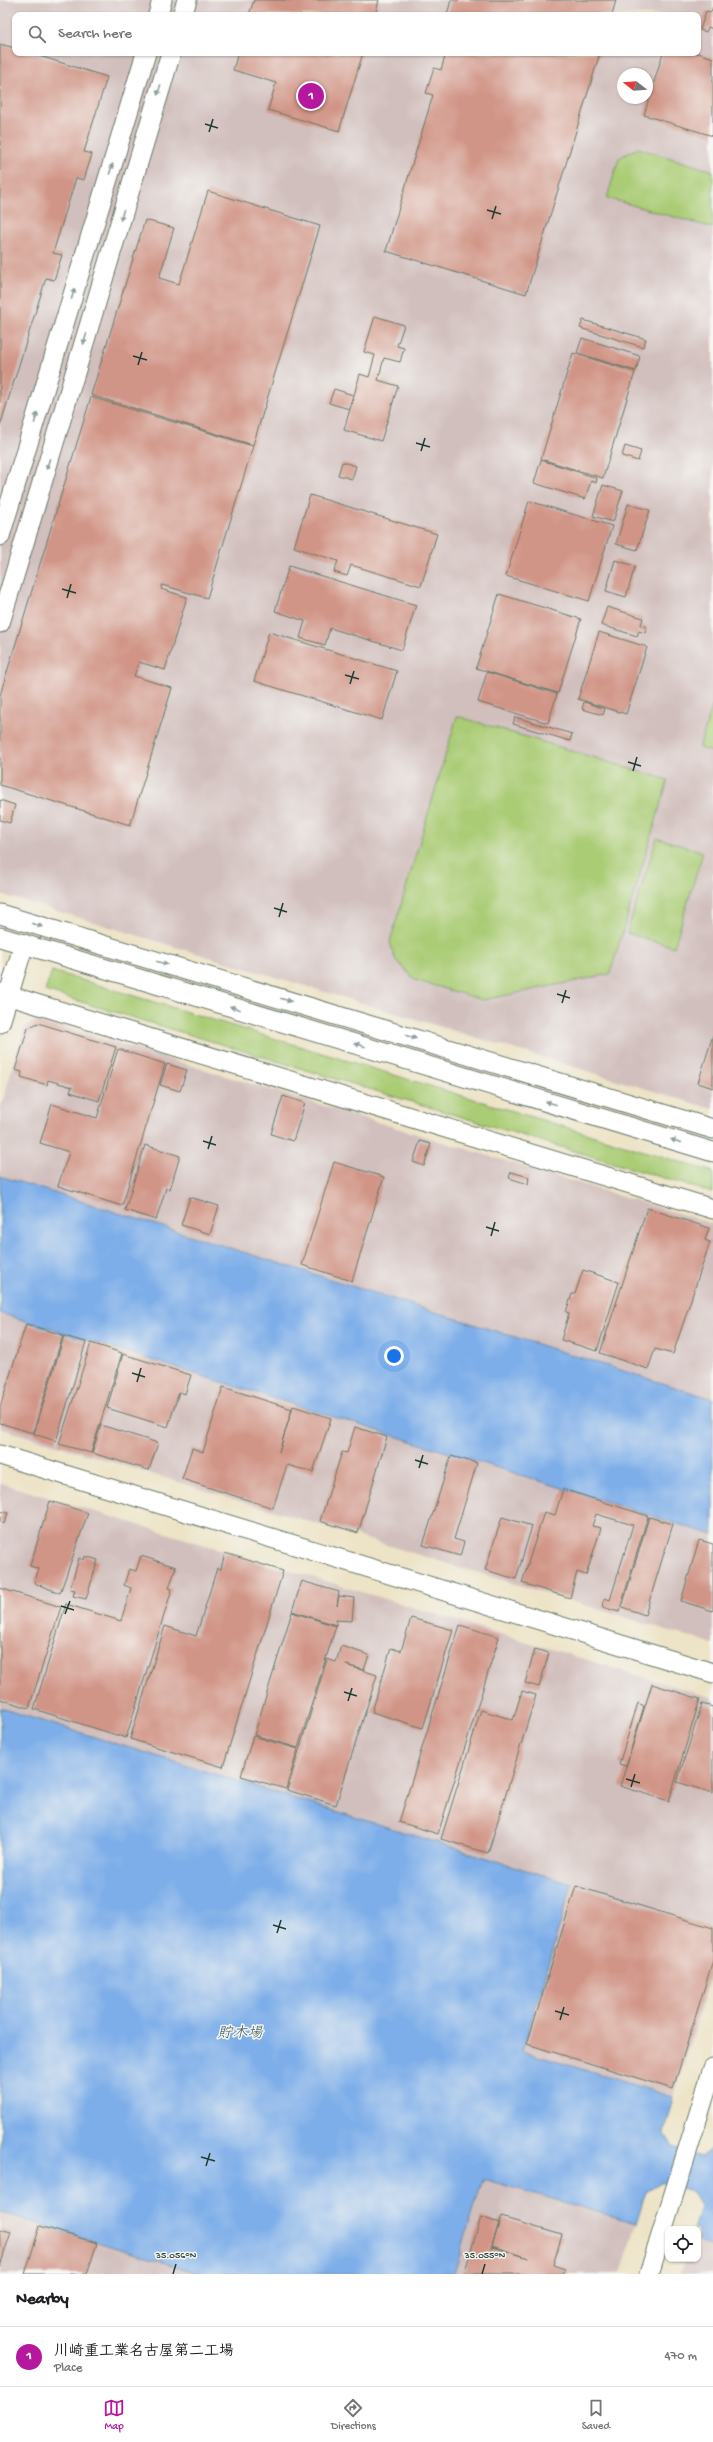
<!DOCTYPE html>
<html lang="en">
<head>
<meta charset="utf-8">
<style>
	:root { --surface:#fff; --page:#f2f2f2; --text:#202124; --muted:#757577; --line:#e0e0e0; --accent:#b5179e }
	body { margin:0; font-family:"Gochi Hand","Klee One",sans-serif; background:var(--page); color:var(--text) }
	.controls { position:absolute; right:12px; bottom:12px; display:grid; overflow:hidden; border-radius:8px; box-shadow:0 1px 3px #0004 }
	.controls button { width:36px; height:36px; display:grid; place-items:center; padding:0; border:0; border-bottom:1px solid var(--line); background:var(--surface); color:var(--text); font:20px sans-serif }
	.compass { position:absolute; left:617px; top:68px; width:36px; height:36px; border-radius:50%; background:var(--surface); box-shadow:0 1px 3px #0004; rotate:287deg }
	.you { position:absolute; left:394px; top:1356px; width:14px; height:14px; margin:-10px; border:3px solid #fff; border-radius:50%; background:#1a73e8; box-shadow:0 0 0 6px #1a73e833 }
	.badge { display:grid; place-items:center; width:26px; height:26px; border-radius:50%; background:var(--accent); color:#fff; font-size:13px; font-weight:700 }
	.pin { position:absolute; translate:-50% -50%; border:2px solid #fff; box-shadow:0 1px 4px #0006 }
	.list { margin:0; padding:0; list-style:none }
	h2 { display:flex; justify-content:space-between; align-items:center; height:52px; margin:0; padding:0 16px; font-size:17px }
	h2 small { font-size:13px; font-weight:400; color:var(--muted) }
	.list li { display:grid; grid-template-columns:26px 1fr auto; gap:12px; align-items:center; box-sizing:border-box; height:60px; padding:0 16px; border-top:1px solid var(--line) }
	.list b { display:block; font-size:15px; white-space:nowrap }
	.list p { margin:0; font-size:13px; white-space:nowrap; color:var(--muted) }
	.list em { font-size:13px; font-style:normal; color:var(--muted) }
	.icon { flex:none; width:22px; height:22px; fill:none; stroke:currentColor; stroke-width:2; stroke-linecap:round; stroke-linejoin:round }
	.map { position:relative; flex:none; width:713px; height:2274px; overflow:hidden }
	.search { position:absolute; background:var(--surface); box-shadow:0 1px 3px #0004; left:12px; right:12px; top:12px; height:44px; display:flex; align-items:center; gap:10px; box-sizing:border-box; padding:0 14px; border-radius:8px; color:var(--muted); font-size:15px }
	.sheet { height:112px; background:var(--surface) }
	nav { display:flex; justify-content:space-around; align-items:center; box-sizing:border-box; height:56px; border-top:1px solid var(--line); background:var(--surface); font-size:11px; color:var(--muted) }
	nav a { display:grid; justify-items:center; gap:2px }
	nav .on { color:var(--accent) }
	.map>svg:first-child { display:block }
	.industrial { fill:#d1bfbd; fill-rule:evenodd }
	.green { fill:#aacc75; stroke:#648454 }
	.water { fill:#7eaee9; stroke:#4e768e }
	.building { fill:#d19587 }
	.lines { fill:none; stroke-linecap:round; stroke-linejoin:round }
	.minor-casing { stroke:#677767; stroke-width:21 }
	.minor { stroke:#fff; stroke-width:19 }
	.oneway { fill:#8f9e9a }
	.ticks { fill:none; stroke:#1f3d34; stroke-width:1.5 }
	.labels { text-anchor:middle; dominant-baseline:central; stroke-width:3; stroke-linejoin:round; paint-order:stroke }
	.water-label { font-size:15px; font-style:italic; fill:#375961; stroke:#f6f6f2 }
	.ticks-label { font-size:10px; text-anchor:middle; fill:#1f3d34; stroke:#f6f6f2; stroke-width:3; stroke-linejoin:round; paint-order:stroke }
</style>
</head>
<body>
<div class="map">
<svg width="713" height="2274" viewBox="0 0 713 2274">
	<rect width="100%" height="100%" fill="#f6f6f2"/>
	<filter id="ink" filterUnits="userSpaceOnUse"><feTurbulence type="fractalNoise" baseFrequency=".025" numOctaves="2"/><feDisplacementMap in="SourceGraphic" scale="8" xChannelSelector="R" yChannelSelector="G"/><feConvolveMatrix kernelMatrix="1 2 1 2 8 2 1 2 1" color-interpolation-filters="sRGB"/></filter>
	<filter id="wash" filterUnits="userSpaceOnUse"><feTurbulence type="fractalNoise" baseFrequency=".012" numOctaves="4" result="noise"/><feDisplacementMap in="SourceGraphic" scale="16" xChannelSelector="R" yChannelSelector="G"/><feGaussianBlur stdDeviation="0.9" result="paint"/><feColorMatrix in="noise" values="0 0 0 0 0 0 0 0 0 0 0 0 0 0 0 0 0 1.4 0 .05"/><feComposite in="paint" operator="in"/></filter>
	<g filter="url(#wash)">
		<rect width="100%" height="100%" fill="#ede3c6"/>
		<g class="industrial">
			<path d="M0 0H713V1109L0 894ZM15 15H698V53H15ZM623 74H647V98H623Z"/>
			<path d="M37 1019 713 1224V1399L0 1176V1110L24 1028Z"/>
			<path d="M0 1313 713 1535V1644L0 1428Z"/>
			<path d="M0 1483 713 1698V1969L673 2097 522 2051 572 1884 0 1708Z"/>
			<path d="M483 2179 636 2223 621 2274H454Z"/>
			<path d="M0 2212 201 2274H0Z"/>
			<path d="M698 2242 713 2247V2274H680L685 2259H698Z"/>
		</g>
		<g class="green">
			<path d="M638 148 713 171V228L607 198 619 158Z"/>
			<path d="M713 703V752L699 748Z"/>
			<path d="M457 716 668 780 610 974 483 1000 415 980 395 959 390 942Z"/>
			<path d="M657 838 703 852 674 947 627 933Z"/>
			<path d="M52 971 713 1172V1193L45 991Z"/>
		</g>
		<g class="water">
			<path d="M0 1176 713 1399V1535L0 1313Z"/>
			<path d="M0 1708 572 1884 522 2051 673 2097 664 2132 673 2147 701 2156 713 2149V2247L698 2242V2229H693L700 2206 691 2191 661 2182 646 2191 636 2223 483 2179 454 2274H201L0 2212Z"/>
		</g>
		<g id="blocks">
			<g class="building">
				<path d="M254 0H379L375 15H249Z"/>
				<path d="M451 0H616L612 15H447Z"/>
				<path d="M713 7V29L708 27 706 32 700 30 706 11 711 12Z"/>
				<path d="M0 44 15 48V53H30L107 77 84 152 92 154 84 180 76 178 53 253 62 255 54 280 46 278 0 426Z"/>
				<path d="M238 53H363L339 131 268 110 276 83 233 70Z"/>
				<path d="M446 53H600L526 294 386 251 433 95 426 93 434 68 441 70Z"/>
				<path d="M663 53H698L713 58V136L644 115Z"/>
				<path d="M208 191 320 226 253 445 91 395 145 220 174 228 159 278 179 284Z"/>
				<path d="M375 316 404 325 397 346 404 348 400 362 384 358 378 380 398 386 381 441 344 430 360 374 369 377 375 355 364 352Z"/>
				<path d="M583 320 646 339 643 347 580 328Z"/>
				<path d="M582 338 640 356 636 371 577 353Z"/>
				<path d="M573 353 635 372 603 478 541 459Z"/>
				<path d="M334 389 353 395 349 409 329 403Z"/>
				<path d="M91 397 253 446 207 598 162 585 161 589 187 597 165 670 139 662 134 676 172 688 130 825 0 785V695Z"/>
				<path d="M625 446 641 451 638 461 622 456Z"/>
				<path d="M541 460 597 478 596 483 591 481 585 499 534 483Z"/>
				<path d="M342 462 356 466 352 479 338 475Z"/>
				<path d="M603 485 623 491 613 522 593 516Z"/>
				<path d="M310 495 437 534 421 586 351 565 347 576 334 572 338 561 294 547Z"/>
				<path d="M529 501 612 526 589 601 506 576Z"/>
				<path d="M628 504 650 510 637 550 616 544Z"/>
				<path d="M615 560 635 566 626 597 606 591Z"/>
				<path d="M289 566 416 605 402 650 330 628 325 645 300 638 305 621 275 611Z"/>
				<path d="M499 594 581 619 558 693 476 668Z"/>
				<path d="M607 607 643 618 641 625 647 627 645 633 639 631 637 636 601 625Z"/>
				<path d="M269 632 397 671 382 720 254 681Z"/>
				<path d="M599 632 647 647 626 714 578 699Z"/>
				<path d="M487 672 557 694 548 723 478 702Z"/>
				<path d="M584 702 605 709 603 715 582 709Z"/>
				<path d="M515 717 572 734 570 741 513 724Z"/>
				<path d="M0 800 15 805 10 823 0 820Z"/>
				<path d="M38 1023 116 1047 99 1101 70 1092 72 1087 48 1080 47 1085 21 1077 22 1072 15 1070 28 1028Z"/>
				<path d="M713 1035V1088L698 1083Z"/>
				<path d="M118 1049 165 1064 122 1206 58 1186 69 1152 40 1143 52 1104 97 1118Z"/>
				<path d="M167 1064 187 1070 180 1091 160 1085Z"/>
				<path d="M283 1096 305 1103 293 1141 271 1134Z"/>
				<path d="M420 1141 431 1144 424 1166 413 1162Z"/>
				<path d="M145 1145 180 1156 170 1189 166 1188 156 1220 125 1210Z"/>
				<path d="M334 1162 384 1177 352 1281 302 1265Z"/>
				<path d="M511 1172 529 1177 528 1184 509 1178Z"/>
				<path d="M190 1197 219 1206 210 1234 181 1225Z"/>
				<path d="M647 1208 709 1228 705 1240 710 1242 673 1354 655 1349 648 1369 600 1353Z"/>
				<path d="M583 1270 619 1282 597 1351 561 1340 569 1313 566 1312 572 1294H575Z"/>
				<path d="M26 1324 63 1335 33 1433 0 1423V1407Z"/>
				<path d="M64 1336 86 1342 56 1441 34 1434Z"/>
				<path d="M91 1343 122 1353 91 1453 59 1444Z"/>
				<path d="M123 1354 191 1375 185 1394 179 1392 168 1427 107 1408Z"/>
				<path d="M223 1387 292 1409 279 1452 293 1406 331 1418 313 1472 287 1465 273 1508 182 1479 192 1448 203 1452Z"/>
				<path d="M101 1425 158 1443 149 1470 92 1453Z"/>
				<path d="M355 1427 387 1437 358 1533 320 1521 342 1452 347 1453Z"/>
				<path d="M451 1456 477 1463 454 1539 464 1542 460 1556 423 1545Z"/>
				<path d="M563 1489 648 1516 619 1612 602 1607 605 1598 610 1600 633 1525 596 1514 592 1526 601 1528 586 1575 577 1572 570 1598 522 1583 544 1512 555 1515Z"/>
				<path d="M50 1501 88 1513 60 1593 34 1583 39 1569 30 1566Z"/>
				<path d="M0 1511 8 1513 4 1524 0 1522Z"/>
				<path d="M502 1517 532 1526 516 1579 485 1570Z"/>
				<path d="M649 1517 673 1524 645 1615 622 1607Z"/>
				<path d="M699 1540 713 1544V1611L681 1601Z"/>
				<path d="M225 1553 283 1571 223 1767 130 1739 165 1626 196 1636 217 1568 221 1569Z"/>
				<path d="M85 1556 98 1560 86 1599 73 1596 75 1590 70 1589 79 1558 84 1560Z"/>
				<path d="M141 1556 176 1567 169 1588 172 1589 126 1738 34 1709 66 1604 121 1621 131 1588 124 1585 129 1569 136 1571Z"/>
				<path d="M302 1581 339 1592 337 1606 339 1596 354 1598 352 1621 336 1620V1625L292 1611Z"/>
				<path d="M0 1588 61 1607 29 1708 0 1699Z"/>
				<path d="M292 1612 336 1626 298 1748 254 1735Z"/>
				<path d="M411 1618 453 1630 423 1728 372 1712 391 1648 401 1651Z"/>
				<path d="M460 1625 499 1637 438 1834 399 1822Z"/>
				<path d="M341 1646 369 1655 364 1670 346 1665 377 1675 336 1805 287 1790 327 1659 336 1662Z"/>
				<path d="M535 1649 549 1653 539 1687 525 1683Z"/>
				<path d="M652 1684 700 1699 669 1801 620 1786Z"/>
				<path d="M522 1691 536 1695 488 1853 441 1839 481 1710 513 1720Z"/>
				<path d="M638 1703 644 1706 626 1766 619 1764Z"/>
				<path d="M702 1704 713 1707V1793L677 1782Z"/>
				<path d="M253 1736 298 1749 286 1789 241 1776Z"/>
				<path d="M576 1886 713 1928V1960L673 2089 527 2044Z"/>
				<path d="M481 2217 499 2223 491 2249 492 2247 529 2258 492 2246 501 2217 562 2235 553 2265 565 2269 563 2274H464Z"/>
				<path d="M40 2226 97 2243 87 2274H25Z"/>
				<path d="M0 2229 11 2232 0 2266Z"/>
			</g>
		</g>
	</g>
	<g filter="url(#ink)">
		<use href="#blocks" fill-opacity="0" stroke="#677767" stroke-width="1"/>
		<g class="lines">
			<defs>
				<g id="minor">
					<path d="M158 15 162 0"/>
					<path d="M182 15 187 0"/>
					<path d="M0 536 146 53"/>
					<path d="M0 623 171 53"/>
					<path d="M0 914 713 1129"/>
					<path d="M0 937 713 1152"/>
					<path d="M0 993 713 1209"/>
					<path d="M0 1023 24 944"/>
					<path d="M0 1455 713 1673"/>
					<path d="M649 2274 713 2068"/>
				</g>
			</defs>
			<use href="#minor" class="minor-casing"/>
			<use href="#minor" class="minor"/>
		</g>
		<defs><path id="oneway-solid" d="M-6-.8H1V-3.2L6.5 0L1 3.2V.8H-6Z"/></defs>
		<g class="oneway">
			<use href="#oneway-solid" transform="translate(159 90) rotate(107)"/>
			<use href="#oneway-solid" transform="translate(111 169) rotate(-73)"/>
			<use href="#oneway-solid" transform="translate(122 215) rotate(107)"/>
			<use href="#oneway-solid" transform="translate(73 294) rotate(-73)"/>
			<use href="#oneway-solid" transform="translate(85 339) rotate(107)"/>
			<use href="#oneway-solid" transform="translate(36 418) rotate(-73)"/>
			<use href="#oneway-solid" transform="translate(48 464) rotate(107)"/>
			<use href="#oneway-solid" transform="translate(37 925) rotate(17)"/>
			<use href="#oneway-solid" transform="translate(162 963) rotate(16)"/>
			<use href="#oneway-solid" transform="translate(286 1000) rotate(16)"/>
			<use href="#oneway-solid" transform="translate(235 1008) rotate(-163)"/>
			<use href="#oneway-solid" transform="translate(411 1037) rotate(16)"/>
			<use href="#oneway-solid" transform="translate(360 1045) rotate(-163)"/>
			<use href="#oneway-solid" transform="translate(551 1103) rotate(-163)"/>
			<use href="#oneway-solid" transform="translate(676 1141) rotate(-163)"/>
		</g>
	</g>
	<path class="ticks" d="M205 124 218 128M209 132 213 119M487 210 501 214M492 219 496 206M133 356 147 360M138 365 142 352M416 443 430 447M421 451 425 438M62 589 76 593M67 598 71 584M345 675 359 679M350 684 354 671M628 762 641 766M633 771 637 757M274 908 287 912M279 917 283 903M557 994 570 998M562 1003 566 990M203 1141 216 1145M208 1149 212 1136M486 1227 499 1231M491 1236 495 1222M132 1373 145 1377M137 1382 141 1368M415 1460 428 1464M419 1468 423 1455M61 1606 74 1610M65 1614 70 1601M344 1692 357 1696M348 1701 352 1688M626 1779 640 1783M631 1787 635 1774M273 1925 286 1929M277 1933 281 1920M555 2011 569 2015M560 2020 564 2007M201 2157 215 2161M206 2166 210 2153M173 2274 176 2264M482 2274 485 2264"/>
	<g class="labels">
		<g class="water-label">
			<text x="240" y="2034">貯木場</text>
		</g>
	</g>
	<g class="ticks-label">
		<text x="176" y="2258">35.056°N</text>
		<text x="485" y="2258">35.055°N</text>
	</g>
</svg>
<div class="controls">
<button><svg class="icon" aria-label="locate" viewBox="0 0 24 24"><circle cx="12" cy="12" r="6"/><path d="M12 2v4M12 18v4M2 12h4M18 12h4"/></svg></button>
</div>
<svg class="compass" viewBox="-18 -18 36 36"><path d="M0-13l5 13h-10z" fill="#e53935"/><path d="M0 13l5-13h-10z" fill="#757577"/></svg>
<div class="you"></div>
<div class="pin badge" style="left:311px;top:96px">1</div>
<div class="search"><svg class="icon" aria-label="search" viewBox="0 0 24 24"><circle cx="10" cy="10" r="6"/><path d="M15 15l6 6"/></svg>Search here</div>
</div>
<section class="sheet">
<h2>Nearby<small></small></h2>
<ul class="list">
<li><span class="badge">1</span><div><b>川崎重工業名古屋第二工場</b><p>Place</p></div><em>470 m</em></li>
</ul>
</section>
<nav>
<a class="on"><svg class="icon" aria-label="map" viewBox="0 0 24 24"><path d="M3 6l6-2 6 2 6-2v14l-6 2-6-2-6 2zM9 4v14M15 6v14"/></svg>Map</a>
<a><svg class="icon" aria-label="directions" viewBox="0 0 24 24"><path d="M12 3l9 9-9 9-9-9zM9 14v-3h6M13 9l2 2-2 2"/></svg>Directions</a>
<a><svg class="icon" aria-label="saved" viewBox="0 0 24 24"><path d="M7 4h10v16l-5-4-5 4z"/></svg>Saved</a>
</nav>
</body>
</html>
